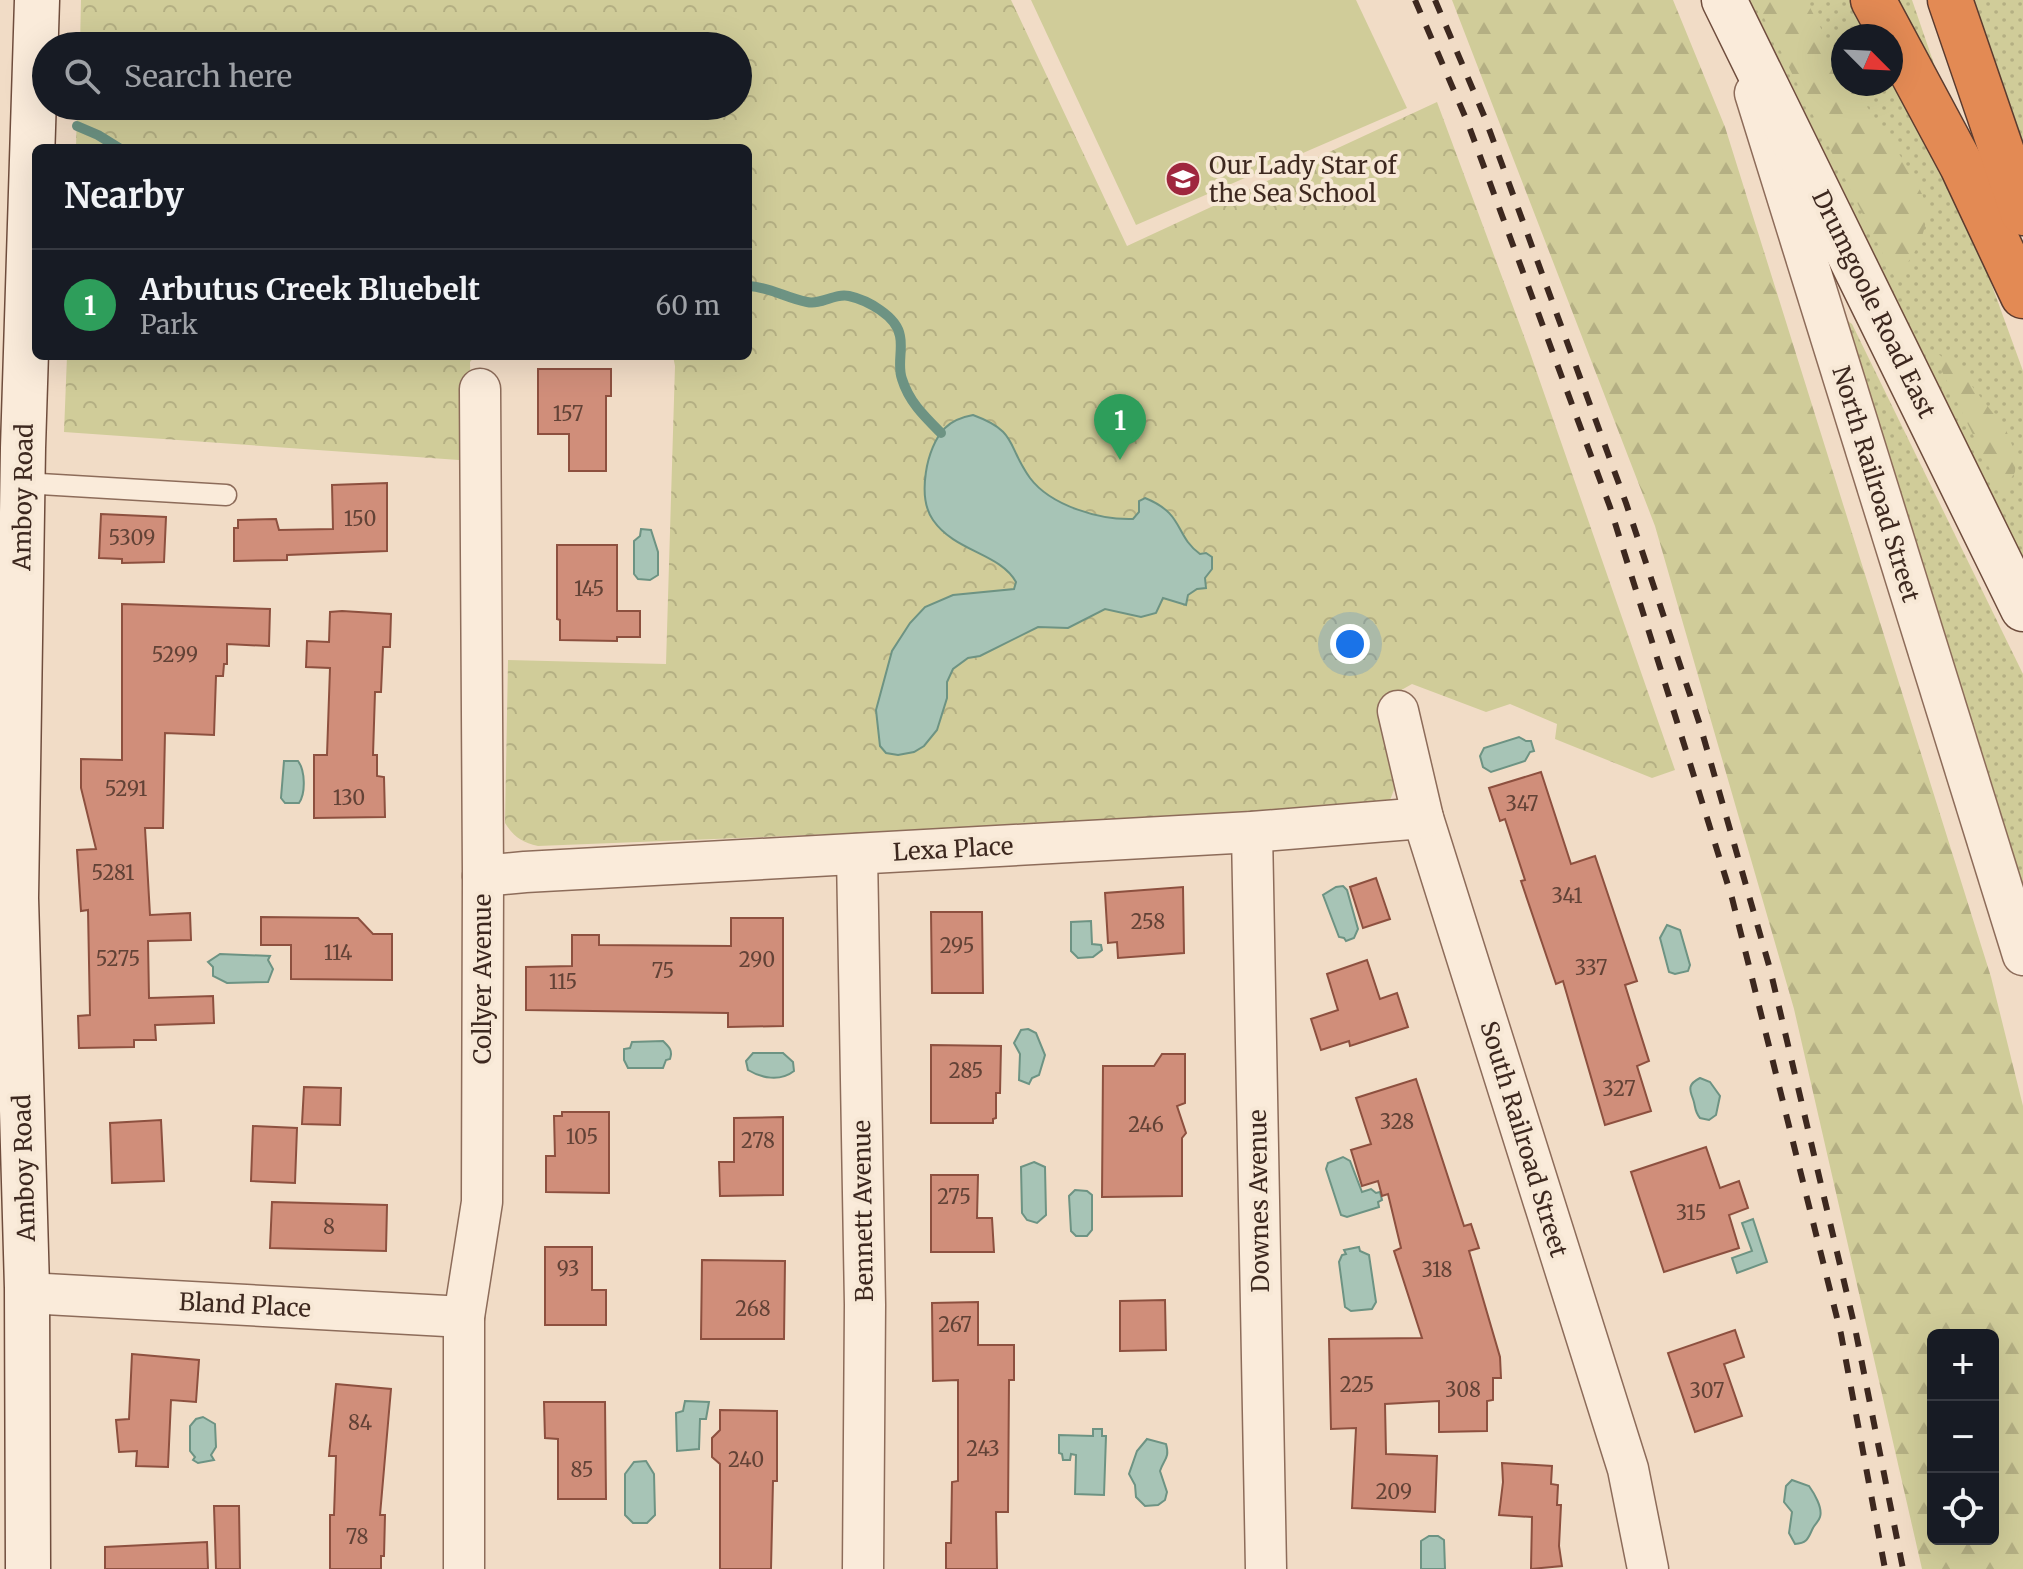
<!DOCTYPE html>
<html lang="en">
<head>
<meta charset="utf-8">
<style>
	:root { --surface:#171b24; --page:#20242c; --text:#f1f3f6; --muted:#9ea1a6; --line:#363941; --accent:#ea580c }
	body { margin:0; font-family:Merriweather,serif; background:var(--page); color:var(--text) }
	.controls { position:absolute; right:24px; bottom:24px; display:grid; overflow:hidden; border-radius:12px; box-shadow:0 8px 32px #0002 }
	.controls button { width:72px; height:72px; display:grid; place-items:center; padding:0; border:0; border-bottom:2px solid var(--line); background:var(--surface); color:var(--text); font:40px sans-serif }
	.compass { position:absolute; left:1831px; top:24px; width:72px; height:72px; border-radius:50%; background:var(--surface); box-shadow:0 8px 32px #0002; rotate:114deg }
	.you { position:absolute; left:1350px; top:644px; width:28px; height:28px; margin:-20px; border:6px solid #fff; border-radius:50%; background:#1a73e8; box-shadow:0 0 0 12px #1a73e833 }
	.badge { display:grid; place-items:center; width:52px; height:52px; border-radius:50%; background:var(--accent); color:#fff; font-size:26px; font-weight:700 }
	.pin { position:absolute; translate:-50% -66px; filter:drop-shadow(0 2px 4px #0008) }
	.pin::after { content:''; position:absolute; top:42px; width:28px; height:24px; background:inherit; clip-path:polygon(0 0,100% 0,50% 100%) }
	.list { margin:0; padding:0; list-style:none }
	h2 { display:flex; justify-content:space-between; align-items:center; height:104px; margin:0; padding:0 32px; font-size:34px }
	h2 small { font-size:26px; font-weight:400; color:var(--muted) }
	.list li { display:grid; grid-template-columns:52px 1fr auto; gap:24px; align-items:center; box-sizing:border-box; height:112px; padding:0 32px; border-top:2px solid var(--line) }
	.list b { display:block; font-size:30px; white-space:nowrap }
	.list p { margin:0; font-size:26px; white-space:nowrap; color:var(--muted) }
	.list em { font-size:26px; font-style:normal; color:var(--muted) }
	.icon { flex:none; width:44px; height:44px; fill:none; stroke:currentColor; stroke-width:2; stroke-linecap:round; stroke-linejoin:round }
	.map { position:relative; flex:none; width:2023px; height:1569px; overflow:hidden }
	.search { position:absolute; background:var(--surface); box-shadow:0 8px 32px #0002; left:32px; top:32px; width:720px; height:88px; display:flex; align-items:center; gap:20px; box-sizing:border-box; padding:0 28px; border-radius:44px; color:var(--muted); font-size:30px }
	.panel { position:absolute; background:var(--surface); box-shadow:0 8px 32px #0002; left:32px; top:144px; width:720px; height:216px; border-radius:12px }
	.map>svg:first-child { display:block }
	.grass { fill:url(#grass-dots) }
	.forest { fill:url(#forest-firs); fill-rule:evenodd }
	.park { fill:url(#park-crowns) }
	.pitch { fill:#d0cc99 }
	.water { fill:#a7c4b6; stroke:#6d9383; stroke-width:2 }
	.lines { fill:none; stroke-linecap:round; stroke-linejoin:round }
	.stream { stroke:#6d9383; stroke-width:10 }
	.building { fill:#d08e7a; stroke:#8d503f; stroke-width:2 }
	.service-casing { stroke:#8d6c5a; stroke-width:23 }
	.minor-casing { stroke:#8d6c5a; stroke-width:43 }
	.secondary-casing { stroke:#6f4d3d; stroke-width:47 }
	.motorway-casing { stroke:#5b3b2f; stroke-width:47 }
	.service { stroke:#faebda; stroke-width:20 }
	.minor { stroke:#faebda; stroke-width:40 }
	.secondary { stroke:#faebda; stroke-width:44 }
	.motorway { stroke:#e38a54; stroke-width:44 }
	.rail { stroke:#3d281f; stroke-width:6; stroke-dasharray:14 14; stroke-linecap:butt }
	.labels { text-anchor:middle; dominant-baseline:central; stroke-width:8; stroke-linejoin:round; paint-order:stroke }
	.number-label { font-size:20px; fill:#624236 }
	.poi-label { font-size:24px; fill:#3d281f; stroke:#f7e8d6; text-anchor:start }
	.street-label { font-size:24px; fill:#3d281f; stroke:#f7e8d6 }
</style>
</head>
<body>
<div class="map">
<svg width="2023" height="1569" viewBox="0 0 2023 1569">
	<defs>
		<pattern id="grass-dots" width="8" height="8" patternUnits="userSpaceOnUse" patternTransform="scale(2)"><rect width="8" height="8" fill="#d0cc99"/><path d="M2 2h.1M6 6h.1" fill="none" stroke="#b4af83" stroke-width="1.8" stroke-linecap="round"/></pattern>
		<pattern id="forest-firs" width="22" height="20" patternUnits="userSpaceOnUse" patternTransform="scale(2)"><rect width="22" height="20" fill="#d0cc99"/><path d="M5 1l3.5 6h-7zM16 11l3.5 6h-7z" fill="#b4af83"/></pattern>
		<pattern id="park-crowns" width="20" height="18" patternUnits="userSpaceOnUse" patternTransform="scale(2)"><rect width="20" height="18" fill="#d0cc99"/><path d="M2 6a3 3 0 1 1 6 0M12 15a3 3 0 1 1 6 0" fill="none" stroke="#b4af83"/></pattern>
	</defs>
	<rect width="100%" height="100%" fill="#f1dcc6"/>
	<g class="grass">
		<path d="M1750 0H1856L1877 36H1843V84H1891V59L1950 170 2023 371V557Z"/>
		<path d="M1888 0H1912L1944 93Z"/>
		<path d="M1966 0H2023V161Z"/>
		<path d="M1845 319 1852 324 2023 674V914Z"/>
	</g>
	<g class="forest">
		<path d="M1452 0H1673L1725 127 1991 977 2023 1106V1569H1922L1794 1009 1655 526ZM1993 1335V1539H1933V1335Z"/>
		<path d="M1755 0H1806L1843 70V84H1851C1867 107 1923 183 1926 206 1929 233 1913 259 1895 278Z"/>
		<path d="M1931 349 1958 368 2006 430 2016 455 2015 472 2002 494Z"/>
	</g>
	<g class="park">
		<path d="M81 0H1011L1127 246 1437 102 1528 347 1675 770 1652 778 1555 739 1557 724 1510 704 1486 712 1412 684 1382 701 1398 779 1389 803C1106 826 822 834 538 846 522 842 514 837 505 823L508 660 666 664 675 366 673 356H748V148H76L77 106H738V46H80Z"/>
		<path d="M67 356H475L470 362 473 461 64 432Z"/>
	</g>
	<path class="pitch" d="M1031 0H1356L1407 108 1136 225Z"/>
	<g class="water">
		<path d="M973 415C1019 432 1006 445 1030 478 1051 506 1100 520 1133 519L1139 512V501L1145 498C1185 514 1174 535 1200 554L1206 553 1212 557V569L1205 578 1206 588 1197 589 1188 595 1186 605 1163 598 1156 613 1141 617 1105 609 1068 628 1038 627 980 656 968 658 953 669 947 682V698L937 730 924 746 914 752 898 755 886 753 880 746 876 710 892 651 910 623 925 607 953 595 1014 589 1016 582C1000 553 955 552 933 520 917 497 926 447 945 428 953 420 962 417 973 415Z"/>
		<path d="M641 529 651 530 658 552V575L650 580 638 579 634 574V541L640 536Z"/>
		<path d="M1519 737 1526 741H1531L1534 751 1530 752 1525 761 1491 772 1483 767 1480 756 1484 748Z"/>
		<path d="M284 761H298C305 770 306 793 299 803H285L281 798Z"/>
		<path d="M1343 886 1347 890 1358 929 1354 938 1346 941 1344 938 1339 937 1323 895 1336 887Z"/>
		<path d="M1091 921 1092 944 1101 945 1102 950 1093 957 1078 958 1071 951V922Z"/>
		<path d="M1667 925 1680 930 1690 965 1688 971 1675 974 1669 972 1660 938Z"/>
		<path d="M220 954 270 956 268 960 273 969 268 982 227 983 213 976V967L208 962Z"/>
		<path d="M1028 1029 1036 1033 1045 1055 1039 1075 1032 1078 1029 1084 1019 1080 1020 1054 1014 1043 1021 1030Z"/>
		<path d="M663 1041C669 1047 673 1050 670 1059L666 1060 663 1068H628L624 1060V1049L630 1048 632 1042Z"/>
		<path d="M753 1053H783L793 1062 794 1071C780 1082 761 1078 748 1070L746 1061Z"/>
		<path d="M1700 1078 1710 1082 1720 1096 1716 1115 1709 1120 1700 1118C1694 1111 1696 1107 1693 1099 1689 1089 1688 1084 1700 1078Z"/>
		<path d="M1343 1157 1350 1161 1362 1192 1371 1189 1376 1193 1380 1192 1382 1200 1378 1202 1379 1207 1347 1217 1341 1215 1326 1169 1328 1163Z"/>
		<path d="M1034 1162 1045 1167 1046 1215 1037 1223 1027 1220 1022 1213 1021 1167Z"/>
		<path d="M1075 1190 1087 1191 1092 1195V1230L1087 1236H1076L1071 1231 1069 1196Z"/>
		<path d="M1753 1219 1767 1262 1737 1273 1732 1258 1752 1251 1742 1223Z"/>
		<path d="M1359 1247 1360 1251 1369 1255 1376 1302 1372 1309 1351 1311 1345 1307 1339 1262 1342 1255 1346 1254 1344 1250Z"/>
		<path d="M685 1401 709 1402 706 1419H700L699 1449 677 1451 676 1413 683 1411Z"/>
		<path d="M203 1417 215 1424 216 1447 211 1455 214 1460 198 1463 193 1460 195 1457 190 1451V1426L196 1419Z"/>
		<path d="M1093 1429H1102V1436H1106L1104 1495 1075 1494 1076 1455 1071 1454 1070 1460H1063L1062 1454 1059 1453V1435L1093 1436Z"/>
		<path d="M1147 1439 1166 1444C1170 1458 1164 1459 1160 1471L1167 1492 1165 1500 1158 1505 1145 1506 1136 1497 1135 1485 1129 1474 1137 1451Z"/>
		<path d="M646 1461 654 1474 655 1515 647 1523H633L625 1515V1474L634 1462Z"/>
		<path d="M1792 1480 1809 1486C1814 1493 1823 1508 1820 1517 1819 1521 1815 1524 1813 1528 1808 1538 1808 1543 1795 1544L1789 1533 1792 1512 1784 1502 1786 1486Z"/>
		<path d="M1429 1536H1438L1444 1540 1445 1569H1421V1541Z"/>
	</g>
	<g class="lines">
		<g class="stream">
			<path d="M77 126 98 135 119 148"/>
			<path d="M748 286C770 287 786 298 807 302 822 305 834 293 849 296 867 300 897 316 900 336 903 350 897 366 902 379 909 402 925 417 941 433"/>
		</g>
	</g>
	<g class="building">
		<path d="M538 369H611V396H606V471H569V434H538Z"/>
		<path d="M387 483V551L287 555V560L234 561V528H238V520L276 519 279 530 333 529 332 485Z"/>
		<path d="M101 514 166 517 164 562 122 563V559L99 558Z"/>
		<path d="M557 545H617V611H640V637H617V641L560 640V620L557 619Z"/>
		<path d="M122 604 270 609 269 646 227 644V664H224L223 676H216L214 735 165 733 163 828H145L150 915 190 913 191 940 148 941 149 998 213 996 214 1023 155 1025 156 1040H134V1047L79 1048 78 1016 90 1015 88 910 81 911 77 850 96 849 81 788V759L122 760Z"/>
		<path d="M342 611 391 614 390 647H383L381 692H375L373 755H377V776L384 777 385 817 314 818V755H327L330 668 306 667 307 641 329 642 330 612Z"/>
		<path d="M1541 772 1571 864 1595 856 1637 981 1625 985 1649 1061 1637 1066 1651 1111 1605 1125 1563 981 1556 984 1521 881 1525 880 1505 819 1500 821 1489 788Z"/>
		<path d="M1376 878 1390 919 1363 928 1350 887Z"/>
		<path d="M1183 887 1184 953 1118 958 1117 942 1108 943 1105 893Z"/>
		<path d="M931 912H982L983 993H932Z"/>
		<path d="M261 917 358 918 373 934H392V980L291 979V945H261Z"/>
		<path d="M731 918H783V1026L728 1027V1013L526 1010V967L572 966V935H599V945L731 946Z"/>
		<path d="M1367 960 1380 999 1397 993 1408 1027 1350 1046 1349 1041 1321 1050 1311 1019 1338 1010 1327 974Z"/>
		<path d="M931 1045 1001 1046 1000 1093H996V1118L993 1119V1123H931Z"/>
		<path d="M1162 1054H1185V1103L1177 1106 1186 1133 1182 1138V1196L1102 1197 1103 1066H1154Z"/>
		<path d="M1416 1079 1464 1226 1471 1224 1479 1248 1469 1251 1500 1357 1501 1378H1493V1400L1487 1401V1431L1439 1432V1401L1385 1404 1386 1454 1437 1456 1435 1512 1352 1508 1356 1428 1331 1429 1329 1339 1422 1338 1394 1251 1401 1248 1388 1194 1382 1196 1378 1181 1362 1186 1351 1150 1371 1144 1356 1098Z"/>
		<path d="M304 1087 341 1088 340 1125 302 1124Z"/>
		<path d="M562 1112H609V1193L546 1192V1156H555L554 1116H562Z"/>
		<path d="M783 1117V1195L720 1196 719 1162H734V1118Z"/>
		<path d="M161 1120 164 1181 112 1183 110 1123Z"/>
		<path d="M253 1126 297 1128 295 1183 251 1181Z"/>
		<path d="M1706 1147 1720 1188 1739 1181 1748 1208 1729 1215 1739 1248 1664 1272 1631 1172Z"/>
		<path d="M931 1175H978L977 1218H992L994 1252H931Z"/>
		<path d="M272 1202 387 1205 386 1251 270 1248Z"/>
		<path d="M545 1247H592V1290H606V1325H545Z"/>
		<path d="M702 1260 785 1261 784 1339H701Z"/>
		<path d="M1165 1300 1166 1350 1120 1351V1301Z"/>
		<path d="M978 1302V1345H1014V1380H1009L1008 1512H996L997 1569H946V1543H951L952 1482 958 1481V1380L933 1381 932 1303Z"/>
		<path d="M1735 1330 1744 1357 1724 1364 1742 1416 1695 1432 1668 1353Z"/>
		<path d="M132 1354 199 1360 196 1402 171 1400 168 1467 136 1466 137 1451 119 1452 116 1420 129 1419Z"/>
		<path d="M336 1384 391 1389 380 1515H385L384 1556H381V1569H330V1515H334L336 1456H329Z"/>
		<path d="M544 1402H605L606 1499H558V1439L545 1438Z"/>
		<path d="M720 1410 777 1411V1481H773L771 1569H720V1464L712 1457V1438L720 1430Z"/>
		<path d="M1502 1463 1552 1466 1551 1484 1558 1485 1557 1505H1561L1559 1546 1562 1566 1531 1569 1532 1517 1499 1515 1503 1482Z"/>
		<path d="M214 1506H239L240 1569H216Z"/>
		<path d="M207 1542 208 1569H105V1547Z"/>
	</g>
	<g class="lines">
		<defs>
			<path id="service" d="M23 483 226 495"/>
			<g id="minor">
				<path d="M1755 93 2023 955"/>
				<path d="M1398 711 1423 818 1628 1469 1648 1569"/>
				<path d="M1252 832 1266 1569"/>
				<path d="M857 854 865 1305 863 1569"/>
				<path d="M483 876 525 872 1252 832 1423 818"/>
				<path d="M27 1293 464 1317"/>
				<path d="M464 1569V1317L482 1202 483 876 480 389"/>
			</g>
			<g id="secondary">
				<path d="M1724 0 2023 609"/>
				<path d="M28 1569 27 1288 16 898 23 448 37 0"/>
			</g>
			<g id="motorway">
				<path d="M1873 0 1962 166 2023 296"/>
				<path d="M1950 0 2023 213"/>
			</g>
		</defs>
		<use href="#service" class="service-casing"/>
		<use href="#minor" class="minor-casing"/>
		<use href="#secondary" class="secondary-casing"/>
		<use href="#motorway" class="motorway-casing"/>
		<use href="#service" class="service"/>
		<use href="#minor" class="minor"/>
		<use href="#secondary" class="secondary"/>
		<use href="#motorway" class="motorway"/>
		<g class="rail">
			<path d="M1415 0 1467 121 1610 507 1732 898 1841 1334 1885 1569"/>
			<path d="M1435 0 1485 118 1626 503 1700 725 1770 969 1855 1328 1903 1569"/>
		</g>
	</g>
	<defs>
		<symbol id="school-disc" viewBox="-11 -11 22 22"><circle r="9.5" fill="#9f273e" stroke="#f7e8d6"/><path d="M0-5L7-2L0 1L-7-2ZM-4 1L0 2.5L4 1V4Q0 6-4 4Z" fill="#fff"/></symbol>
	</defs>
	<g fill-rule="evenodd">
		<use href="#school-disc" x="1163" y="159" width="40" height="40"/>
	</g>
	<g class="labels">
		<g class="number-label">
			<text x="568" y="413">157</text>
			<text x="360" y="518">150</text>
			<text x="132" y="537">5309</text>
			<text x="589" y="588">145</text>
			<text x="175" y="654">5299</text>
			<text x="126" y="788">5291</text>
			<text x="349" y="797">130</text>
			<text x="1522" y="803">347</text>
			<text x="113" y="872">5281</text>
			<text x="1567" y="895">341</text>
			<text x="1148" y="921">258</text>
			<text x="957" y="945">295</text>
			<text x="338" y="952">114</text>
			<text x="118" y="958">5275</text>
			<text x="757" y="959">290</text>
			<text x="1591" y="967">337</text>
			<text x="663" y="970">75</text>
			<text x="563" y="981">115</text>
			<text x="966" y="1070">285</text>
			<text x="1619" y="1088">327</text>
			<text x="1397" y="1121">328</text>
			<text x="1146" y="1124">246</text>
			<text x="582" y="1136">105</text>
			<text x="758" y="1140">278</text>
			<text x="954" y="1196">275</text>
			<text x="1691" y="1212">315</text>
			<text x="329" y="1226">8</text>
			<text x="568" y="1268">93</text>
			<text x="1437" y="1269">318</text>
			<text x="753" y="1308">268</text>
			<text x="955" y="1324">267</text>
			<text x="1357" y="1384">225</text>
			<text x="1463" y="1389">308</text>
			<text x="1707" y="1390">307</text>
			<text x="360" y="1422">84</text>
			<text x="983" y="1448">243</text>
			<text x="746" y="1459">240</text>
			<text x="582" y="1469">85</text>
			<text x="1394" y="1491">209</text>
			<text x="357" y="1536">78</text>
		</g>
		<g class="poi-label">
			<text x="1209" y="165">Our Lady Star of<tspan x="1209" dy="28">the Sea School</tspan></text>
		</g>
		<g class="street-label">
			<text transform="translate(1874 304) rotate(64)">Drumgoole Road East</text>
			<text transform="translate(1876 484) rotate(73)">North Railroad Street</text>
			<text transform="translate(23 497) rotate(-89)">Amboy Road</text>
			<text transform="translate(953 849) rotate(-3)">Lexa Place</text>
			<text transform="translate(482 979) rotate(-90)">Collyer Avenue</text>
			<text transform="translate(1524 1139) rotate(73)">South Railroad Street</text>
			<text transform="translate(24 1168) rotate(-92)">Amboy Road</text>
			<text transform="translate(1259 1201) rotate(-91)">Downes Avenue</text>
			<text transform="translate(863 1211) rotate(-91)">Bennett Avenue</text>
			<text transform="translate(245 1305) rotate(3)">Bland Place</text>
		</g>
	</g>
</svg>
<div class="controls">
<button>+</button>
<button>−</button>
<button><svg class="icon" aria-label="locate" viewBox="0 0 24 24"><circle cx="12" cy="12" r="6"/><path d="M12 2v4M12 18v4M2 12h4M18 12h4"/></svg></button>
</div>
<svg class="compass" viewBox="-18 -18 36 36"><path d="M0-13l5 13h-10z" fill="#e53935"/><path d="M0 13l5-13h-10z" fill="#9ea1a6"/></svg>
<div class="you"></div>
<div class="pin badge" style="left:1120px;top:460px;background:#2e9e5b">1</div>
<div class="search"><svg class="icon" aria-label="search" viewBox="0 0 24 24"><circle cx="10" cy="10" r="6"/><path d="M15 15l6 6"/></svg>Search here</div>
<section class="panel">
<h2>Nearby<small></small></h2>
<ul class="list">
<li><span class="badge" style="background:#2e9e5b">1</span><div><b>Arbutus Creek Bluebelt</b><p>Park</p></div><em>60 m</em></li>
</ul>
</section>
</div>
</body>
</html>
